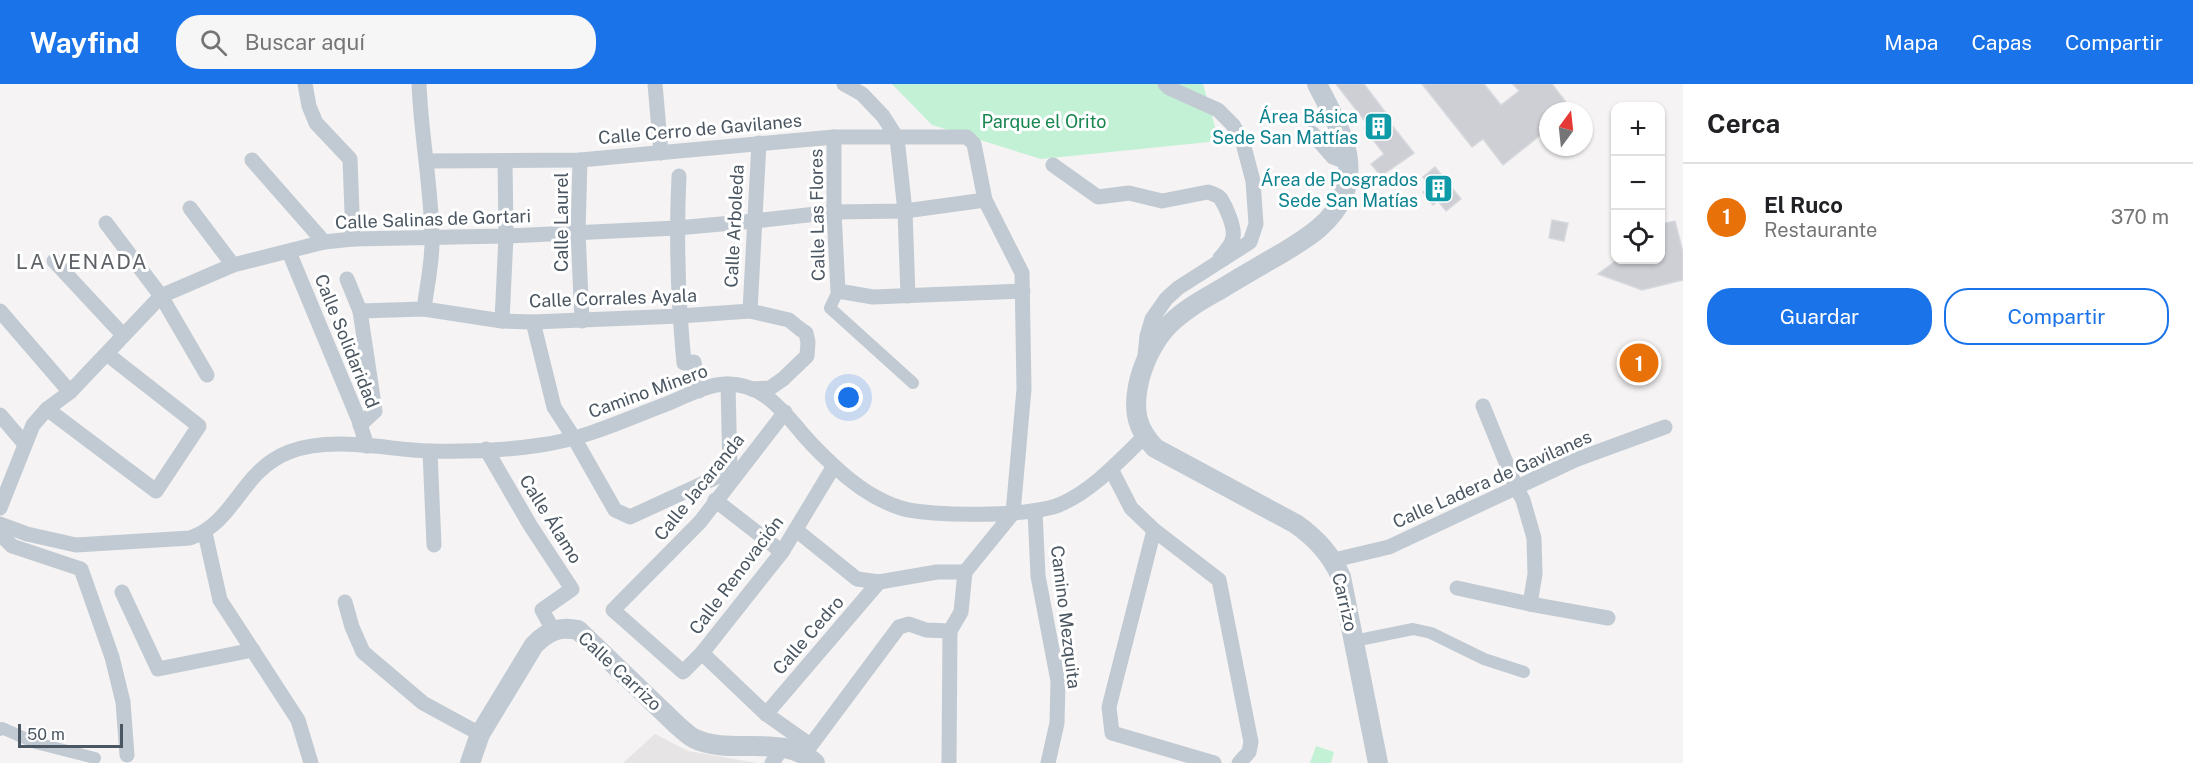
<!DOCTYPE html>
<html lang="es">
<head>
<meta charset="utf-8">
<style>
	:root { --surface:#fff; --page:#f6f6f6; --text:#202124; --muted:#757577; --line:#e0e0e0; --accent:#1a73e8 }
	body { margin:0; font-family:"Public Sans",sans-serif; background:var(--page); color:var(--text) }
	.controls { position:absolute; right:18px; top:18px; display:grid; overflow:hidden; border-radius:12px; box-shadow:0 2px 4px #0004 }
	.controls button { width:54px; height:54px; display:grid; place-items:center; padding:0; border:0; border-bottom:2px solid var(--line); background:var(--surface); color:var(--text); font:30px sans-serif }
	.compass { position:absolute; left:1539px; top:18px; width:54px; height:54px; border-radius:50%; background:var(--surface); box-shadow:0 2px 4px #0004; rotate:15deg }
	.scale { position:absolute; left:18px; bottom:15px; width:105px; box-sizing:border-box; padding-left:6px; border:3px solid #4a5661; border-top:0; font-size:16px; line-height:21px; white-space:nowrap; color:#4a5661; -webkit-text-stroke:4px #fff; paint-order:stroke }
	.you { position:absolute; left:849px; top:314px; width:21px; height:21px; margin:-15px; border:4px solid #fff; border-radius:50%; background:#1a73e8; box-shadow:0 0 0 9px #1a73e833 }
	.badge { display:grid; place-items:center; width:39px; height:39px; border-radius:50%; background:var(--accent); color:#fff; font-size:20px; font-weight:700 }
	.pin { position:absolute; translate:-50% -50%; border:3px solid #fff; box-shadow:0 2px 6px #0006 }
	.list { margin:0; padding:0; list-style:none }
	h2 { display:flex; justify-content:space-between; align-items:center; height:78px; margin:0; padding:0 24px; font-size:26px }
	h2 small { font-size:20px; font-weight:400; color:var(--muted) }
	.list li { display:grid; grid-template-columns:39px 1fr auto; gap:18px; align-items:center; box-sizing:border-box; height:108px; padding:0 24px; border-top:2px solid var(--line) }
	.list b { display:block; font-size:22px; white-space:nowrap }
	.list p { margin:0; font-size:20px; white-space:nowrap; color:var(--muted) }
	.list em { font-size:20px; font-style:normal; color:var(--muted) }
	.actions { display:flex; gap:12px; padding:18px 24px }
	.actions a { flex:1; padding:14px 0; border:2px solid var(--accent); border-radius:24px; text-align:center; font-size:21px; color:var(--accent) }
	.actions .main { background:var(--accent); color:#fff }
	.icon { flex:none; width:33px; height:33px; fill:none; stroke:currentColor; stroke-width:2; stroke-linecap:round; stroke-linejoin:round }
	.map { position:relative; flex:none; width:1683px; height:679px; overflow:hidden }
	header { display:flex; align-items:center; gap:36px; box-sizing:border-box; height:84px; padding:0 30px; background:var(--accent); color:#fff }
	header strong { font-size:28px }
	nav { display:flex; gap:33px; margin-inline-start:auto; font-size:21px }
	.search { width:420px; height:54px; background:var(--page); display:flex; align-items:center; gap:15px; box-sizing:border-box; padding:0 21px; border-radius:24px; color:var(--muted); font-size:22px }
	main { display:flex }
	aside { flex:1; background:var(--surface) }
	.map>svg:first-child { display:block }
	.education { fill:#e6e4e5 }
	.green { fill:#c3f1d5 }
	.building { fill:#cdcfd5; stroke:#d7d9de; stroke-width:1.5 }
	.lines { fill:none; stroke-linecap:round; stroke-linejoin:round }
	.pedestrian { stroke:#c1cad2; stroke-width:12 }
	.minor { stroke:#c1cad2; stroke-width:15 }
	.tertiary { stroke:#c1cad2; stroke-width:20 }
	.labels { text-anchor:middle; dominant-baseline:central; stroke-width:6; stroke-linejoin:round; paint-order:stroke }
	.culture-label { font-size:18px; fill:#0d838f; stroke:#fff; text-anchor:end }
	.park-label { font-size:18px; fill:#17864f; stroke:#fff }
	.street-label { font-size:18px; fill:#4a5661; stroke:#fff }
	.quarter-label { font-size:21px; letter-spacing:1.5px; fill:#5f6368; stroke:#fff }
</style>
</head>
<body>
<header>
<strong>Wayfind</strong>
<div class="search"><svg class="icon" aria-label="search" viewBox="0 0 24 24"><circle cx="10" cy="10" r="6"/><path d="M15 15l6 6"/></svg>Buscar aquí</div>
<nav><a>Mapa</a><a>Capas</a><a>Compartir</a></nav>
</header>
<main>
<div class="map">
<svg width="1683" height="679" viewBox="0 0 1683 679">
	<rect width="100%" height="100%" fill="#f5f3f3"/>
	<path class="education" d="M655 650 688 667 757 679H623Z"/>
	<g class="green">
		<path d="M892 0H1203L1219 57 1041 75 932 41Z"/>
		<path d="M1316 662 1334 668 1331 679H1310Z"/>
	</g>
	<g class="building">
		<path d="M1336 0H1364L1389 33 1387 35 1414 69 1381 92 1371 80 1384 70 1364 44 1368 41Z"/>
		<path d="M1422 0H1484L1501 21 1519 7 1513 0H1552L1573 27H1548V45L1503 81 1483 55 1472 63Z"/>
		<path d="M1435 83 1461 115 1446 127 1438 117 1433 121 1423 108 1430 102 1423 93Z"/>
		<path d="M1552 136 1568 139 1564 157 1549 154Z"/>
		<path d="M1675 137 1683 168V196L1642 206 1598 190 1617 176H1660V140Z"/>
	</g>
	<g class="lines">
		<g class="pedestrian">
			<path d="M838 207 830 224 913 299"/>
			<path d="M1354 557 1413 545 1431 549 1484 575 1524 588"/>
			<path d="M0 646 2 644 36 659 95 674"/>
		</g>
		<g class="minor">
			<path d="M305 0 309 22 316 39 350 75 353 155"/>
			<path d="M419 0C421 51 431 101 432 152 433 176 427 201 424 225"/>
			<path d="M655 0 661 69"/>
			<path d="M844 0 862 10 883 32 897 54 905 127 908 212"/>
			<path d="M1312 49 1333 73 1349 79"/>
			<path d="M834 53V128L838 207 873 213 1023 207"/>
			<path d="M252 76 324 158"/>
			<path d="M580 76 578 148 582 237"/>
			<path d="M427 77 580 76 834 53H967L974 60 985 116 1022 189 1024 305 1013 429"/>
			<path d="M1053 81 1098 113 1129 109 1162 117 1208 108C1213 110 1218 111 1221 115 1226 123 1235 143 1233 153 1232 161 1226 167 1220 174"/>
			<path d="M679 92C676 155 678 217 684 279L694 278 699 307"/>
			<path d="M190 124 233 181"/>
			<path d="M106 139 161 212 207 291"/>
			<path d="M289 168 358 334 367 362"/>
			<path d="M54 177 123 251"/>
			<path d="M347 195 360 227 375 327 360 341"/>
			<path d="M0 227 70 308"/>
			<path d="M360 227 424 225 502 237 533 238 680 232 750 227 789 236 800 245 806 249 808 258 807 272 783 295 770 304 752 305"/>
			<path d="M750 227 759 59"/>
			<path d="M502 237 506 152 505 77"/>
			<path d="M533 238 554 323 574 354 615 426 630 433 730 387 728 300"/>
			<path d="M1145 271 1147 252 1152 235 1166 215 1178 204 1250 158 1256 140 1253 97 1243 59 1233 41 1218 26 1169 4 1165 0"/>
			<path d="M1483 322 1516 403 1523 416 1534 454 1535 490 1530 520"/>
			<path d="M47 325 156 407 199 342 107 270"/>
			<path d="M785 328 700 438 613 526 683 588 702 569 782 468 834 382"/>
			<path d="M0 331 24 359"/>
			<path d="M486 365 530 441 572 505 542 526 553 546"/>
			<path d="M430 367 434 461"/>
			<path d="M1111 385 1131 424 1154 446 1219 496 1251 658 1249 668 1239 679"/>
			<path d="M715 416 782 468"/>
			<path d="M0 424 33 341 47 325 70 308 161 212 233 181 324 158 353 155 506 152 677 144 754 137 834 128 905 127 985 116"/>
			<path d="M1035 427 1038 492 1058 597 1057 639 1048 679"/>
			<path d="M0 440 27 450 76 461 190 454C236 438 240 387 289 368 331 352 384 365 428 367 462 368 507 366 541 361 585 355 627 335 669 319 686 312 706 301 725 300 758 299 776 319 796 342 807 356 820 369 833 381 852 399 875 416 901 424 929 433 1034 433 1061 420 1093 406 1119 377 1144 353"/>
			<path d="M796 446 857 495 879 498 937 488H965"/>
			<path d="M1154 446 1109 623 1112 649 1214 679"/>
			<path d="M205 449 220 516 298 636 311 679"/>
			<path d="M0 450 12 462 81 485 112 573 123 618 127 671"/>
			<path d="M1334 476 1389 463 1575 376 1665 343"/>
			<path d="M965 488 1013 429"/>
			<path d="M1457 504 1530 520 1608 534"/>
			<path d="M122 508 158 585 253 566"/>
			<path d="M345 518 352 543 363 568 423 619 480 650"/>
			<path d="M702 569 766 630 810 661"/>
			<path d="M766 630 879 498"/>
			<path d="M805 669 899 543 909 540 926 546 950 547 961 528 965 488"/>
			<path d="M772 679 783 663"/>
			<path d="M949 679 950 547"/>
		</g>
		<g class="tertiary">
			<path d="M1317 0C1334 34 1360 73 1343 112 1333 138 1307 154 1284 168 1263 180 1242 192 1221 205 1202 216 1181 227 1165 245 1152 260 1142 282 1138 302 1133 328 1137 345 1155 364L1296 440C1316 454 1331 470 1341 493L1378 679"/>
			<path d="M470 679 480 650 534 561C548 547 559 542 578 546L678 642C683 646 688 651 693 654 731 673 783 648 815 679"/>
		</g>
	</g>
	<defs>
		<symbol id="building-square" viewBox="-11 -11 22 22"><rect x="-9" y="-9" width="18" height="18" rx="4" fill="#0f9aa8" stroke="#fff"/><path d="M-4-6H4V6H1V3H-1V6H-4ZM-2.5-4.3h1.7v1.8h-1.7ZM.8-4.3h1.7v1.8H.8ZM-2.5-1h1.7V.8h-1.7ZM.8-1h1.7V.8H.8Z" fill="#fff"/></symbol>
	</defs>
	<g fill-rule="evenodd">
		<use href="#building-square" x="1362" y="26" width="33" height="33"/>
		<use href="#building-square" x="1422" y="88" width="33" height="33"/>
	</g>
	<g class="labels">
		<g class="culture-label">
			<text x="1358" y="32">Área Básica<tspan x="1358" dy="21">Sede San Mattías</tspan></text>
			<text x="1418" y="95">Área de Posgrados<tspan x="1418" dy="21">Sede San Matías</tspan></text>
		</g>
		<g class="park-label">
			<text x="1044" y="37">Parque el Orito</text>
		</g>
		<g class="street-label">
			<text transform="translate(700 45) rotate(-5)">Calle Cerro de Gavilanes</text>
			<text transform="translate(817 131) rotate(-91)">Calle Las Flores</text>
			<text transform="translate(433 135) rotate(-2)">Calle Salinas de Gortari</text>
			<text transform="translate(561 138) rotate(-90)">Calle Laurel</text>
			<text transform="translate(734 142) rotate(-87)">Calle Arboleda</text>
			<text transform="translate(613 214) rotate(-2)">Calle Corrales Ayala</text>
			<text transform="translate(347 257) rotate(68)">Calle Solidaridad</text>
			<text transform="translate(648 307) rotate(-20)">Camino Minero</text>
			<text transform="translate(1492 395) rotate(-24)">Calle Ladera de Gavilanes</text>
			<text transform="translate(699 403) rotate(-51)">Calle Jacaranda</text>
			<text transform="translate(551 435) rotate(58)">Calle Álamo</text>
			<text transform="translate(736 491) rotate(-53)">Calle Renovación</text>
			<text transform="translate(1345 518) rotate(77)">Carrizo</text>
			<text transform="translate(1066 533) rotate(83)">Camino Mezquita</text>
			<text transform="translate(808 551) rotate(-49)">Calle Cedro</text>
			<text transform="translate(620 587) rotate(43)">Calle Carrizo</text>
		</g>
		<g class="quarter-label">
			<text x="82" y="177">LA VENADA</text>
		</g>
	</g>
</svg>
<div class="controls">
<button>+</button>
<button>−</button>
<button><svg class="icon" aria-label="locate" viewBox="0 0 24 24"><circle cx="12" cy="12" r="6"/><path d="M12 2v4M12 18v4M2 12h4M18 12h4"/></svg></button>
</div>
<svg class="compass" viewBox="-18 -18 36 36"><path d="M0-13l5 13h-10z" fill="#e53935"/><path d="M0 13l5-13h-10z" fill="#757577"/></svg>
<div class="scale">50 m</div>
<div class="you"></div>
<div class="pin badge" style="left:1639px;top:279px;background:#e8710a">1</div>
</div>
<aside>
<h2>Cerca<small></small></h2>
<ul class="list">
<li><span class="badge" style="background:#e8710a">1</span><div><b>El Ruco</b><p>Restaurante</p></div><em>370 m</em></li>
</ul>
<div class="actions"><a class="main">Guardar</a><a>Compartir</a></div>
</aside>
</main>
</body>
</html>
